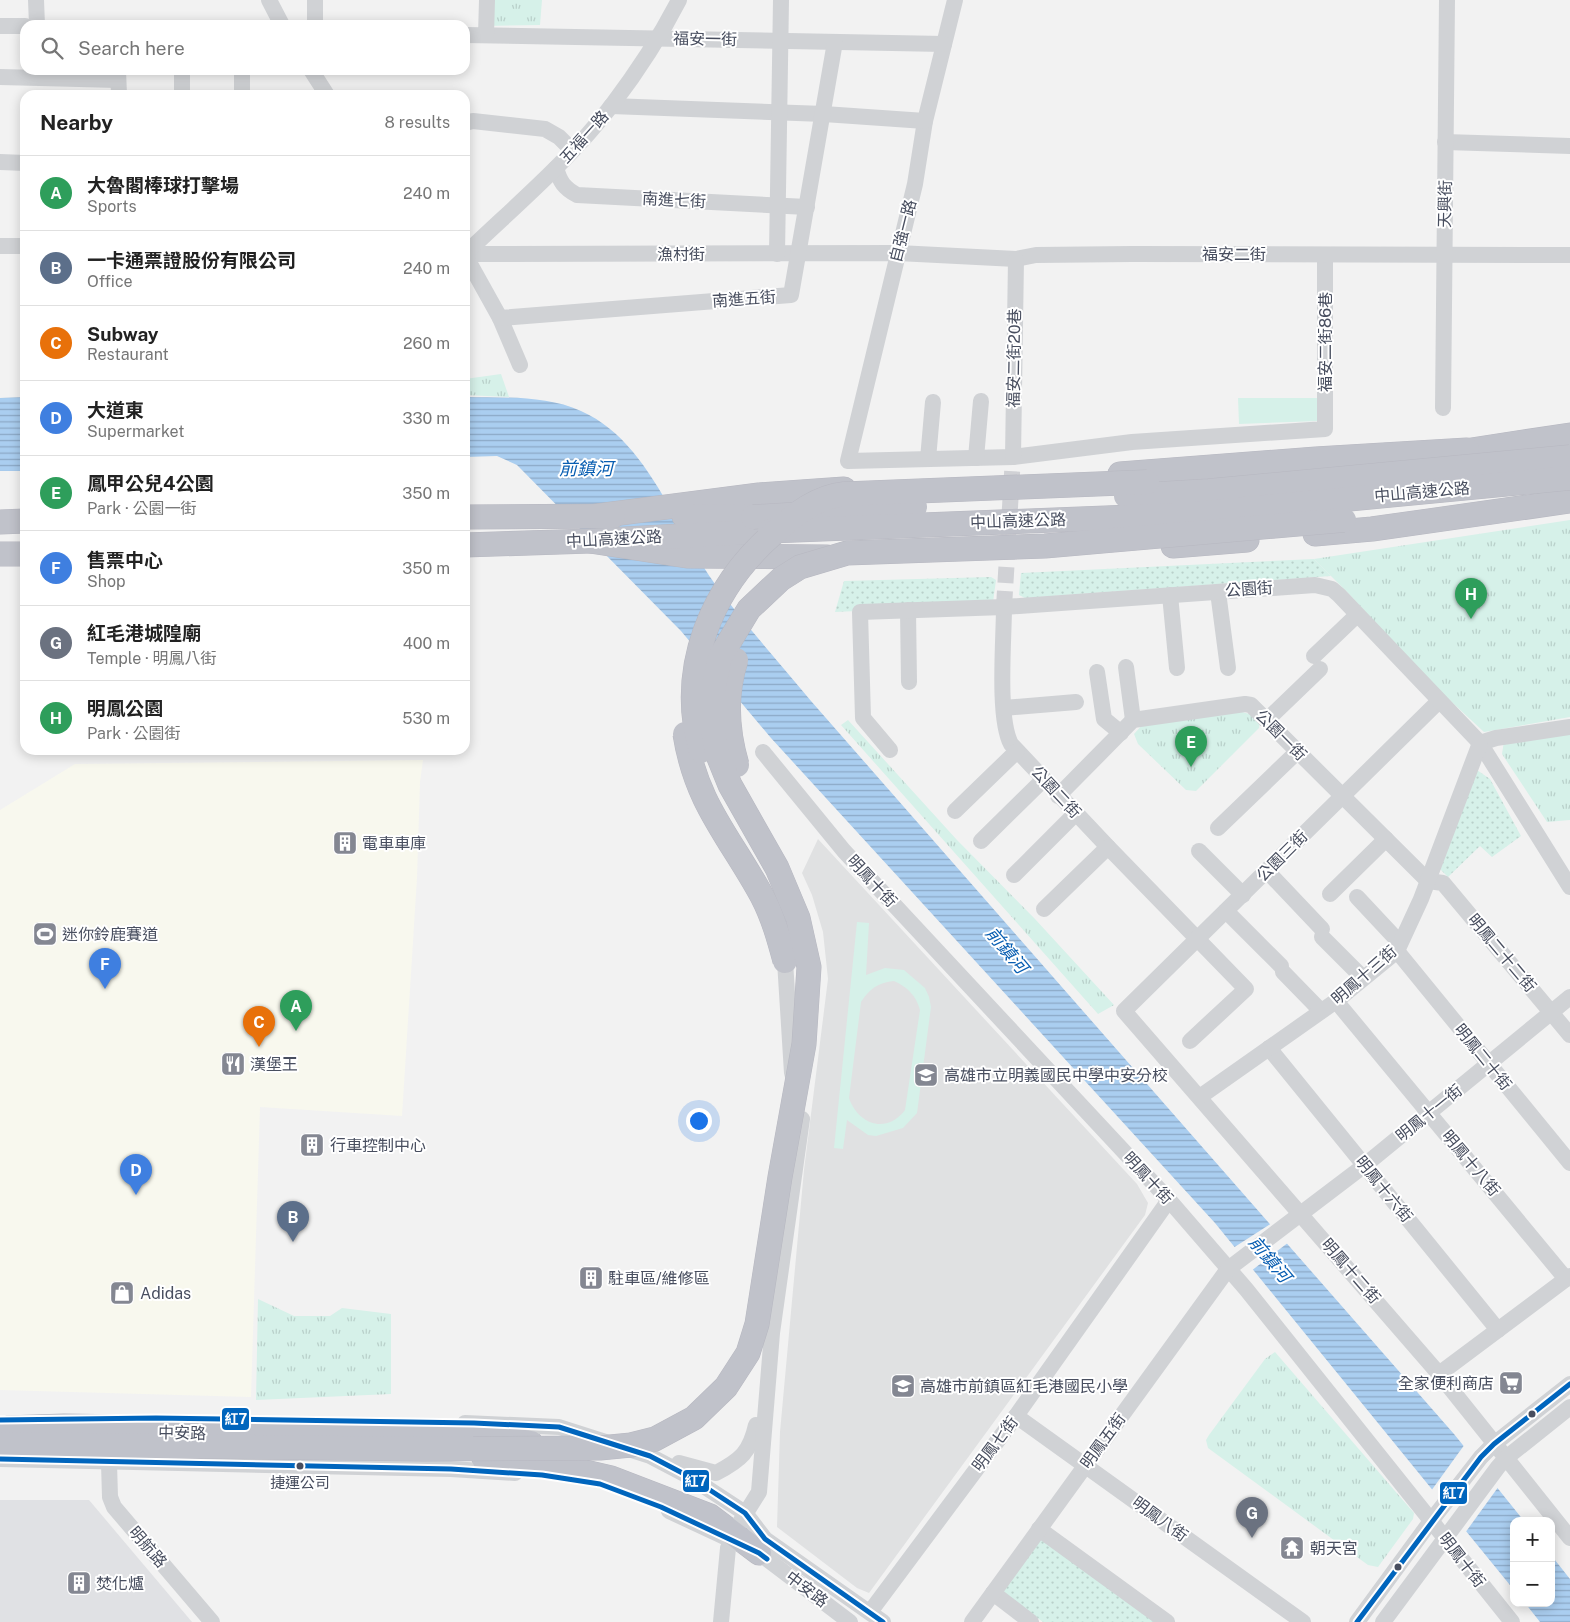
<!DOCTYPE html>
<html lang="en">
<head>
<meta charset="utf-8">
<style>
	:root { --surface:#fff; --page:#f6f6f6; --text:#222; --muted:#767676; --line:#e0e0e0; --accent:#ea580c }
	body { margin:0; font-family:"Public Sans","Noto Sans TC",sans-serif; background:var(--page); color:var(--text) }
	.controls { position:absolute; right:15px; bottom:15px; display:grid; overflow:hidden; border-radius:10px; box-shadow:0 2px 12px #0003 }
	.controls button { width:45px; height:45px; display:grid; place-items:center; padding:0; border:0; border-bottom:1px solid var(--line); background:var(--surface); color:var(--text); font:25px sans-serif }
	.you { position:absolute; left:698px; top:1120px; width:18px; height:18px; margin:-12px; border:4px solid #fff; border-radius:50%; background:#1a73e8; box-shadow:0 0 0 8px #1a73e833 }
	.badge { display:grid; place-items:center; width:32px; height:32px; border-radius:50%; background:var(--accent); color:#fff; font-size:16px; font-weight:700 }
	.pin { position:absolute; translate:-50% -41px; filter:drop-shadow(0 1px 2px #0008) }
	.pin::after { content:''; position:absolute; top:26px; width:18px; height:15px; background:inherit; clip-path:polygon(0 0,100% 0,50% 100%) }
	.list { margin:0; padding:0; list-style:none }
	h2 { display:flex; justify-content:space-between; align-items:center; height:65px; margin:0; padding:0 20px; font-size:21px }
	h2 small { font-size:16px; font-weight:400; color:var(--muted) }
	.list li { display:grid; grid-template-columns:32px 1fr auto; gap:15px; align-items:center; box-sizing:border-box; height:75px; padding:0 20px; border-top:1px solid var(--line) }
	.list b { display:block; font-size:19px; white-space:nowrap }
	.list p { margin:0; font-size:16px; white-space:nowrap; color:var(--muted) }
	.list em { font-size:16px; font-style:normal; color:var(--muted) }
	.icon { flex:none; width:28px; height:28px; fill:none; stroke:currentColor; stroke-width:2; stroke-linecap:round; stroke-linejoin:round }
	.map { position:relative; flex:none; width:1570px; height:1622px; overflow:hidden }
	.search { position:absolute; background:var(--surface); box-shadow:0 2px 12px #0003; left:20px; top:20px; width:450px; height:55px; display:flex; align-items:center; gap:12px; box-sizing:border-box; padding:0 18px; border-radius:15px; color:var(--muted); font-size:19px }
	.panel { position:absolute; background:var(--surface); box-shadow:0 2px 12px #0003; left:20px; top:90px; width:450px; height:665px; border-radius:15px }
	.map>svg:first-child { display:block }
	.commercial { fill:#f8f8ee }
	.education { fill:#e0e1e2 }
	.airport { fill:#e0e1e4 }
	.grass { fill:url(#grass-dots) }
	.park { fill:url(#park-tufts) }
	.pitch { fill:#d6f1e9; fill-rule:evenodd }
	.water { fill:url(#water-rules) }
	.pier { fill:#f2f2f2 }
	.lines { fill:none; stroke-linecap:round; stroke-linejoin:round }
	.minor-tunnel { stroke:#d0d1d5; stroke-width:16; stroke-dasharray:16 8; stroke-linecap:butt }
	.highway-casing { stroke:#b7b8c1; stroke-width:25 }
	.minor { stroke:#d0d2d5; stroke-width:16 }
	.highway { stroke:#c0c2ca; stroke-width:24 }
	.highway-bridge-casing { stroke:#b7b8c1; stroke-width:25; stroke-linecap:butt }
	.highway-bridge { stroke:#c0c2ca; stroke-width:24 }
	.bus-1-casing { stroke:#fff; stroke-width:9 }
	.bus-1 { stroke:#0065bd; stroke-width:5 }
	.bus-dot { fill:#484e5f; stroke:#fff; stroke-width:2 }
	.labels { text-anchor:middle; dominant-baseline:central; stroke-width:4; stroke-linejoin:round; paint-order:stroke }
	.bus-label { font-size:15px; fill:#484e5f; stroke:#fff }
	.street-label { font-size:16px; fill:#484e5f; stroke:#fff }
	.poi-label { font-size:16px; fill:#484e5f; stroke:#fff; text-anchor:start }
	.water-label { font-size:18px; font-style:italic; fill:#085eb2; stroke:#fff }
	.line-badge { stroke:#fff; stroke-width:2 }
	.badge-label { font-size:14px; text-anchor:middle; font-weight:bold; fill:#fff }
</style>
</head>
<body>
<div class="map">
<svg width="1570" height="1622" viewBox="0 0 1570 1622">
	<defs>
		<pattern id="grass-dots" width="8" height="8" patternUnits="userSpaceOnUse" patternTransform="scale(1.25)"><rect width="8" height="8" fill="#d6f1e9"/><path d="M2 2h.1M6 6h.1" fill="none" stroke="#b9d0ca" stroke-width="1.8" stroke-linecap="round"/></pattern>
		<pattern id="park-tufts" width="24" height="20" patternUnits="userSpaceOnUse" patternTransform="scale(1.25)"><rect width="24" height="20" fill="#d6f1e9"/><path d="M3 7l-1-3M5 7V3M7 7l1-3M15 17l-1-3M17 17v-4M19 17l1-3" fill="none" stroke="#b9d0ca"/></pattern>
		<pattern id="water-rules" width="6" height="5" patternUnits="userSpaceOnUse" patternTransform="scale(1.25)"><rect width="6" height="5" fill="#aacef0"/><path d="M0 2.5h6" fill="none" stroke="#8ca9c6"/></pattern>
	</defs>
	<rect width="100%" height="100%" fill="#f2f2f2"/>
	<path class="commercial" d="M423 760 420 782 417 878 402 1116 260 1107 251 1397 0 1390V810L75 764Z"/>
	<path class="education" d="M818 839 1137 1184 1148 1203 1145 1215 869 1593 857 1588 777 1527 780 1432 804 1170 828 979 823 932 812 895 802 873Z"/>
	<path class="airport" d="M0 1500H89L192 1622H0Z"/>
	<g class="grass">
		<path d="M1314 559 1331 576 1025 598 1019 595 1021 573Z"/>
		<path d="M991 577 996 580 993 602 989 605 835 612 844 581Z"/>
		<path d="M1477 770 1490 779 1521 836 1492 857 1480 846 1448 877 1440 869Z"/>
		<path d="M1037 1539H1045L1158 1622H1043L1004 1594V1584Z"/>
	</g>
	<g class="park">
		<path d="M482 0H542L540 25 481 26Z"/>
		<path d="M501 374 509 397 465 395V379Z"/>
		<path d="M1570 520V717L1484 732 1428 680 1350 595 1314 559Z"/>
		<path d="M1242 712 1253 715 1260 722 1259 728 1196 791 1186 790 1138 744 1134 734 1143 724Z"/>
		<path d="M848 720 957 840 1035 919 1114 1005 1098 1014 841 725Z"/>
		<path d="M1570 731V820L1547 822 1502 754 1504 741Z"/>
		<path d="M258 1299 294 1316H330L342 1308 391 1314V1394L256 1400Z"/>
		<path d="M1275 1352 1414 1513 1413 1519 1378 1567 1368 1565 1208 1448 1206 1440 1209 1435 1265 1359Z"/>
	</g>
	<g class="pitch">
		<path d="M1238 398H1317L1318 421 1239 424Z"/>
		<path d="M857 922 869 923 866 975 885 968 904 970 925 988 929 997 931 1007 917 1113 903 1128 876 1136 868 1135 847 1120 843 1149 834 1148ZM894 981C907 987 916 995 920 1010L905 1110C886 1135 858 1124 849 1098L861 1002C869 989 879 982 894 981Z"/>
	</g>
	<g class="water">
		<path d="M25 397V471H0V398Z"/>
		<path d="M465 397C503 398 545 395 581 411 649 441 675 529 715 584 745 625 779 662 811 701L1454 1434 1524 1521H1514V1590L1215 1223 771 738 681 631 517 465 497 456 465 457Z"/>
		<path d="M1551 1555 1570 1579V1622H1540L1525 1603H1551Z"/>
	</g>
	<g class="pier">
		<path d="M1272 1223 1289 1242 1251 1271 1233 1248Z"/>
		<path d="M1465 1444 1499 1486 1465 1533 1431 1491Z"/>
	</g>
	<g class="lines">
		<path class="minor-tunnel" d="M1004 607 1013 457"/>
		<defs>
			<g id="highway">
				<path d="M1452 453 1570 435"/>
				<path d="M1120 474 1316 459 1467 450"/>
				<path d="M597 516 759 495 844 489"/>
				<path d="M684 516 753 517"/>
				<path d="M465 517 613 516"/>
				<path d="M0 522 25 521"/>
				<path d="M1315 534 1372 529 1570 501"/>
				<path d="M590 541 687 556 827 557"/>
				<path d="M465 545 590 541 751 532"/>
				<path d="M1173 546 1247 540"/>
				<path d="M0 554H25"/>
				<path d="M462 1432 531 1443"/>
				<path d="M484 1459 559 1466 611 1478 710 1516 759 1553"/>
			</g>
		</defs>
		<use href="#highway" class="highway-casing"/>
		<g class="minor">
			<path d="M36 0 37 25"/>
			<path d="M269 0 282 25"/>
			<path d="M955 0 925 121 915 184 848 461 1013 457 1132 442 1325 429V255"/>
			<path d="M315 25V0"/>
			<path d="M0 26H25"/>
			<path d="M465 35 944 44"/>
			<path d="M486 35 487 0"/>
			<path d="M118 70 119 95"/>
			<path d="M182 70V95"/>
			<path d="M242 70V95"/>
			<path d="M311 70 327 95"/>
			<path d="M0 77 118 80"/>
			<path d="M611 106 824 114 925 121"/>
			<path d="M465 123 473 121 545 129 559 137 572 150"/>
			<path d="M1445 142 1570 146"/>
			<path d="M0 162 25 163"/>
			<path d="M556 168C560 182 564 188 577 195L807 207"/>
			<path d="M0 246H25"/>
			<path d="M465 254 898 253 1016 259 1036 255 1132 254 1570 255"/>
			<path d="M465 254C515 206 570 160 612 105 637 72 660 37 679 0"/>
			<path d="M777 254 781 0"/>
			<path d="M465 255 500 318 520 365"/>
			<path d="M500 318 791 295 835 42"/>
			<path d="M1443 408 1447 0"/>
			<path d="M1013 457 1016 259"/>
			<path d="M976 458 981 401"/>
			<path d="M928 459 933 402"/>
			<path d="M1218 592 1228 668"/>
			<path d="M1170 595 1177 668"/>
			<path d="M1004 607C1004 639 997 718 1011 744L1108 847 1246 989 1190 1041"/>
			<path d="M908 610 909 682"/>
			<path d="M1314 656 1357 615"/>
			<path d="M1126 667 1133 720"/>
			<path d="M1097 672 1104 719 1121 733"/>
			<path d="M1439 701 1124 1011 1439 1374 1570 1538"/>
			<path d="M1004 708 1076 702"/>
			<path d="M1267 720 1320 669"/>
			<path d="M1480 743 1570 887"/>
			<path d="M890 750 863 718 860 612 1004 607 1315 585 1332 589 1339 595 1480 743 1496 738 1570 727"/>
			<path d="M763 752 844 851 1169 1200 1246 1289 1512 1622"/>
			<path d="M1058 796 1133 720 1245 704 1251 705 1428 881 1443 883 1570 1035"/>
			<path d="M955 811 1017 751"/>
			<path d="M1218 828 1298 751"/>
			<path d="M981 841 1044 779"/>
			<path d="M1199 851 1243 895"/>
			<path d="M1267 871 1322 929"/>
			<path d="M1014 875 1076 813"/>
			<path d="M1330 894 1386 839"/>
			<path d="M1357 897 1400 943"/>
			<path d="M1044 909 1108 847"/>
			<path d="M1226 911 1281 966"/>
			<path d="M1322 937 1363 978"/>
			<path d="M1397 951 1570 1163"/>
			<path d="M785 961 792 1073"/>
			<path d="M1283 972 1321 1011"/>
			<path d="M1336 1001 1566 1279"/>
			<path d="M1269 1048 1498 1330"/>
			<path d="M1201 1096 1336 1001 1397 951 1421 899 1480 743"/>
			<path d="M1439 1374 1570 1276"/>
			<path d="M1016 1416 1303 1622"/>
			<path d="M465 1423 559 1427 650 1456 690 1477 745 1513 765 1539 883 1622"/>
			<path d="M0 1459 451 1469 515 1473"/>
			<path d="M109 1463 110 1497 114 1507 212 1622"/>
			<path d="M679 1463 716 1473C741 1460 750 1452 756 1425"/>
			<path d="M669 1511 759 1553 850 1622"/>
			<path d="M1039 1529 1167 1622"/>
			<path d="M993 1593 1031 1622"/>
			<path d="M870 1612 1016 1416 1169 1200"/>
			<path d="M721 1622 728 1548 739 1524 759 1492 772 1333 802 1119"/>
			<path d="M972 1622 1228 1269 1365 1165 1570 997"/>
			<path d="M1357 1622 1431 1521 1481 1457 1494 1444 1570 1384"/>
			<path d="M1383 1622 1498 1467 1506 1458 1570 1407"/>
		</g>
		<use href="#highway" class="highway"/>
		<defs>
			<g id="highway-bridge">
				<path d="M1126 496 1209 491 1570 457"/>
				<path d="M753 517 915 507"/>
				<path d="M770 531 1182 515 1570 478"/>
				<path d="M736 660C725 694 727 731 737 765"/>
				<path d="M685 734C696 804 730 837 762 896 773 917 779 939 785 961"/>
				<path d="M701 751C677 668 712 586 775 532 795 514 817 497 844 494L1147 482"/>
				<path d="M6 1428 64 1426 462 1432"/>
				<path d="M0 1444 424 1449 600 1448 631 1445 655 1439 694 1418 726 1387 748 1353 757 1324 780 1177 804 1044 809 967 798 918 777 868 730 785 717 753 713 731V690L720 657 749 609 781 579 800 567 847 553 1045 546 1344 520"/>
			</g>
		</defs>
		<use href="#highway-bridge" class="highway-bridge-casing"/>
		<use href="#highway-bridge" class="highway-bridge"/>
		<defs>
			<g id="bus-1">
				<path d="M0 1420 156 1418 474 1423 559 1427 650 1456 690 1477 745 1513 765 1539 883 1622"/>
				<path d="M0 1459 451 1469 542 1475 600 1484 661 1507 759 1553 767 1559"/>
				<path d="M1357 1622 1481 1457 1494 1444 1570 1384"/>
			</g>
		</defs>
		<use href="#bus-1" class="bus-1-casing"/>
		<use href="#bus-1" class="bus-1"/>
	</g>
	<defs>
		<symbol id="building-square" viewBox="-11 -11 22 22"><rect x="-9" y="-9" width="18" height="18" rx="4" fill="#848792" stroke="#fff"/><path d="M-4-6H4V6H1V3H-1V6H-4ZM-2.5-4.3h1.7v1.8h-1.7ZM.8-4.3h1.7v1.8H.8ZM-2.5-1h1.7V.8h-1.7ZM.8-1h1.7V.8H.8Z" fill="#fff"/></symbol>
		<symbol id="stadium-square" viewBox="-11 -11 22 22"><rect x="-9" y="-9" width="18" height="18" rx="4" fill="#848792" stroke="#fff"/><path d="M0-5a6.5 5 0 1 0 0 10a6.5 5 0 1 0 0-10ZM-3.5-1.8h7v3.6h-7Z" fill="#fff"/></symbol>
		<symbol id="restaurant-square" viewBox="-11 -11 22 22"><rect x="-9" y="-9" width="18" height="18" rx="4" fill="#848792" stroke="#fff"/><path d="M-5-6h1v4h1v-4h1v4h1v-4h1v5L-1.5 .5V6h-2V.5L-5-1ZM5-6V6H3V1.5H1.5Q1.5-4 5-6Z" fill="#fff"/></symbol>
		<symbol id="school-square" viewBox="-11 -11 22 22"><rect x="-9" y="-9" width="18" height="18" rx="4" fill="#848792" stroke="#fff"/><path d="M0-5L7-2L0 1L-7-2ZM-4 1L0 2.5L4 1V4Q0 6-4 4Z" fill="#fff"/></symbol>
		<symbol id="shop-square" viewBox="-11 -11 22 22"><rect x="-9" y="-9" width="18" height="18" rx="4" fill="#848792" stroke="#fff"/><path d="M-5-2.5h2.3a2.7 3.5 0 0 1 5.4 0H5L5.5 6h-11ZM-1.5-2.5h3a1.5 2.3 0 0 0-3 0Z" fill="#fff"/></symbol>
		<symbol id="supermarket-square" viewBox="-11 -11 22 22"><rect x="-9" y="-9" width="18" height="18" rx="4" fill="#848792" stroke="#fff"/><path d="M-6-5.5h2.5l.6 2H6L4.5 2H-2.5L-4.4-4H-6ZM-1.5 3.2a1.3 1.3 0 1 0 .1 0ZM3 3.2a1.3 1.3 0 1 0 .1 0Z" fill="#fff"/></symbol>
		<symbol id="temple-square" viewBox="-11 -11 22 22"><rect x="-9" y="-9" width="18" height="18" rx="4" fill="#848792" stroke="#fff"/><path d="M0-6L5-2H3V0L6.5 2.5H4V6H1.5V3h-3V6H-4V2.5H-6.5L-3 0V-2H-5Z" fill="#fff"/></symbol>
	</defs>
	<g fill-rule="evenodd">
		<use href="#building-square" x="331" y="829" width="28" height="28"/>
		<use href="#stadium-square" x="31" y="920" width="28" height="28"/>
		<use href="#restaurant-square" x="219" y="1050" width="28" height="28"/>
		<use href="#school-square" x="912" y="1061" width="28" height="28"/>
		<use href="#building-square" x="298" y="1131" width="28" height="28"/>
		<use href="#building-square" x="577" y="1264" width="28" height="28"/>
		<use href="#shop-square" x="108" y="1279" width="28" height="28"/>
		<use href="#supermarket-square" x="1497" y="1369" width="28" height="28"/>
		<use href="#school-square" x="889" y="1372" width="28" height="28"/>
		<use href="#temple-square" x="1278" y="1534" width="28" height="28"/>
		<use href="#building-square" x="65" y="1569" width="28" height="28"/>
	</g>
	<g class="bus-dot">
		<circle cx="1532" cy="1414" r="4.5"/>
		<circle cx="300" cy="1466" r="4.5"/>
		<circle cx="1398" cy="1567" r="4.5"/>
	</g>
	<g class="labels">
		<g class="bus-label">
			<text x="300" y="1482">捷運公司</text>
		</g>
		<g class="street-label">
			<text transform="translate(705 39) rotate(1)">福安一街</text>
			<text transform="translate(584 137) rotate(-48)">五福一路</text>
			<text transform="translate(674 200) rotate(3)">南進七街</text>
			<text transform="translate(1445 204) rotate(-89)">天興街</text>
			<text transform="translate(903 231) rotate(-76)">自強一路</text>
			<text x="681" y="254">漁村街</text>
			<text x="1234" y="254">福安二街</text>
			<text transform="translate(744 299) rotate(-4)">南進五街</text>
			<text transform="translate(1325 342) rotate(-90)">福安二街86巷</text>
			<text transform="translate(1014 358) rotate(-89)">福安二街20巷</text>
			<text transform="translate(1422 492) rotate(-5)">中山高速公路</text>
			<text transform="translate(1018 521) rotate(-2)">中山高速公路</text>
			<text transform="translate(614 539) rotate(-3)">中山高速公路</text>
			<text transform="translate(1249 589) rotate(-4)">公園街</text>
			<text transform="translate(1281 735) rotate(45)">公園一街</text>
			<text transform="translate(1056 792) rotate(47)">公園二街</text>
			<text transform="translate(1282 856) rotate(-45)">公園三街</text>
			<text transform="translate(872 881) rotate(47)">明鳳十街</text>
			<text transform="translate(1502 953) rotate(50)">明鳳二十二街</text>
			<text transform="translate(1364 975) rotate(-41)">明鳳十三街</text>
			<text transform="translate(1483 1057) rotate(51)">明鳳二十街</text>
			<text transform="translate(1429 1113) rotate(-39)">明鳳十一街</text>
			<text transform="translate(1471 1163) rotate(50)">明鳳十八街</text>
			<text transform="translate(1148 1178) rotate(47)">明鳳十街</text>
			<text transform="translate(1384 1189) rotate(51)">明鳳十六街</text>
			<text transform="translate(1351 1271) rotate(49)">明鳳十二街</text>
			<text transform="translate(182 1433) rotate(1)">中安路</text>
			<text transform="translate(1103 1441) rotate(-54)">明鳳五街</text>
			<text transform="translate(995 1444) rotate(-53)">明鳳七街</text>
			<text transform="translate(1160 1519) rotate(36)">明鳳八街</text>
			<text transform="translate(148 1547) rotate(49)">明航路</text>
			<text transform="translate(1462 1560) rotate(52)">明鳳十街</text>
			<text transform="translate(807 1589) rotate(37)">中安路</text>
		</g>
		<g class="poi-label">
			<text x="362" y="843">電車車庫</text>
			<text x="62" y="934">迷你鈴鹿賽道</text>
			<text x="250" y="1064">漢堡王</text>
			<text x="944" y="1075">高雄市立明義國民中學中安分校</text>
			<text x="330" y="1145">行車控制中心</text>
			<text x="608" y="1278">駐車區/維修區</text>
			<text x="140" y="1293">Adidas</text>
			<text x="1494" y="1383" text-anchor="end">全家便利商店</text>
			<text x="920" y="1386">高雄市前鎮區紅毛港國民小學</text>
			<text x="1310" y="1548">朝天宮</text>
			<text x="96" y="1583">焚化爐</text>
		</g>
		<g class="water-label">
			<text x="586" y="468">前鎮河</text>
			<text transform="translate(1007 950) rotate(50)">前鎮河</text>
			<text transform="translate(1270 1259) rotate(50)">前鎮河</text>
		</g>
	</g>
	<g class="line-badge">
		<rect x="221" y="1407" width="29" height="24" rx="5" fill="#0065bd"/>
		<rect x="682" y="1469" width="28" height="24" rx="5" fill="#0065bd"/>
		<rect x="1439" y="1481" width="29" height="24" rx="5" fill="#0065bd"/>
	</g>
	<g class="badge-label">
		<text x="236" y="1424">紅7</text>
		<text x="696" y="1486">紅7</text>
		<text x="1454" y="1498">紅7</text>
	</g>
</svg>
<div class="controls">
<button>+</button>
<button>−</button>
</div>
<div class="you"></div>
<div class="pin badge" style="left:296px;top:1031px;background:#2e9e5b">A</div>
<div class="pin badge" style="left:293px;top:1242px;background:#5c6f8a">B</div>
<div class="pin badge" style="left:259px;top:1047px;background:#e8710a">C</div>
<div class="pin badge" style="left:136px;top:1195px;background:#3f7fe0">D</div>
<div class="pin badge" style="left:1191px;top:767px;background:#2e9e5b">E</div>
<div class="pin badge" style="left:105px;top:989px;background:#3f7fe0">F</div>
<div class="pin badge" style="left:1252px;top:1538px;background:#6b7280">G</div>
<div class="pin badge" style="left:1471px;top:619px;background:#2e9e5b">H</div>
<div class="search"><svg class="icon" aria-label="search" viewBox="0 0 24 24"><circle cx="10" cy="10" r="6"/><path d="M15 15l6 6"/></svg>Search here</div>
<section class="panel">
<h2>Nearby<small>8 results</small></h2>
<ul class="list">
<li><span class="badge" style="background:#2e9e5b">A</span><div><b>大魯閣棒球打擊場</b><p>Sports</p></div><em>240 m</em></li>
<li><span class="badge" style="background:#5c6f8a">B</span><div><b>一卡通票證股份有限公司</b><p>Office</p></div><em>240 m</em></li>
<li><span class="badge" style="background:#e8710a">C</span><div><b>Subway</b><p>Restaurant</p></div><em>260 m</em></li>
<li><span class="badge" style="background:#3f7fe0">D</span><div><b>大道東</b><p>Supermarket</p></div><em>330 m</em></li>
<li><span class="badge" style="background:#2e9e5b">E</span><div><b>鳳甲公兒4公園</b><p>Park · 公園一街</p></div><em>350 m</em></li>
<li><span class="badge" style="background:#3f7fe0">F</span><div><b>售票中心</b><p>Shop</p></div><em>350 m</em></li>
<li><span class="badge" style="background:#6b7280">G</span><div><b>紅毛港城隍廟</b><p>Temple · 明鳳八街</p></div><em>400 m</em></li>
<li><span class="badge" style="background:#2e9e5b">H</span><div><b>明鳳公園</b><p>Park · 公園街</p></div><em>530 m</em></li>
</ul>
</section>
</div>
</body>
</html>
